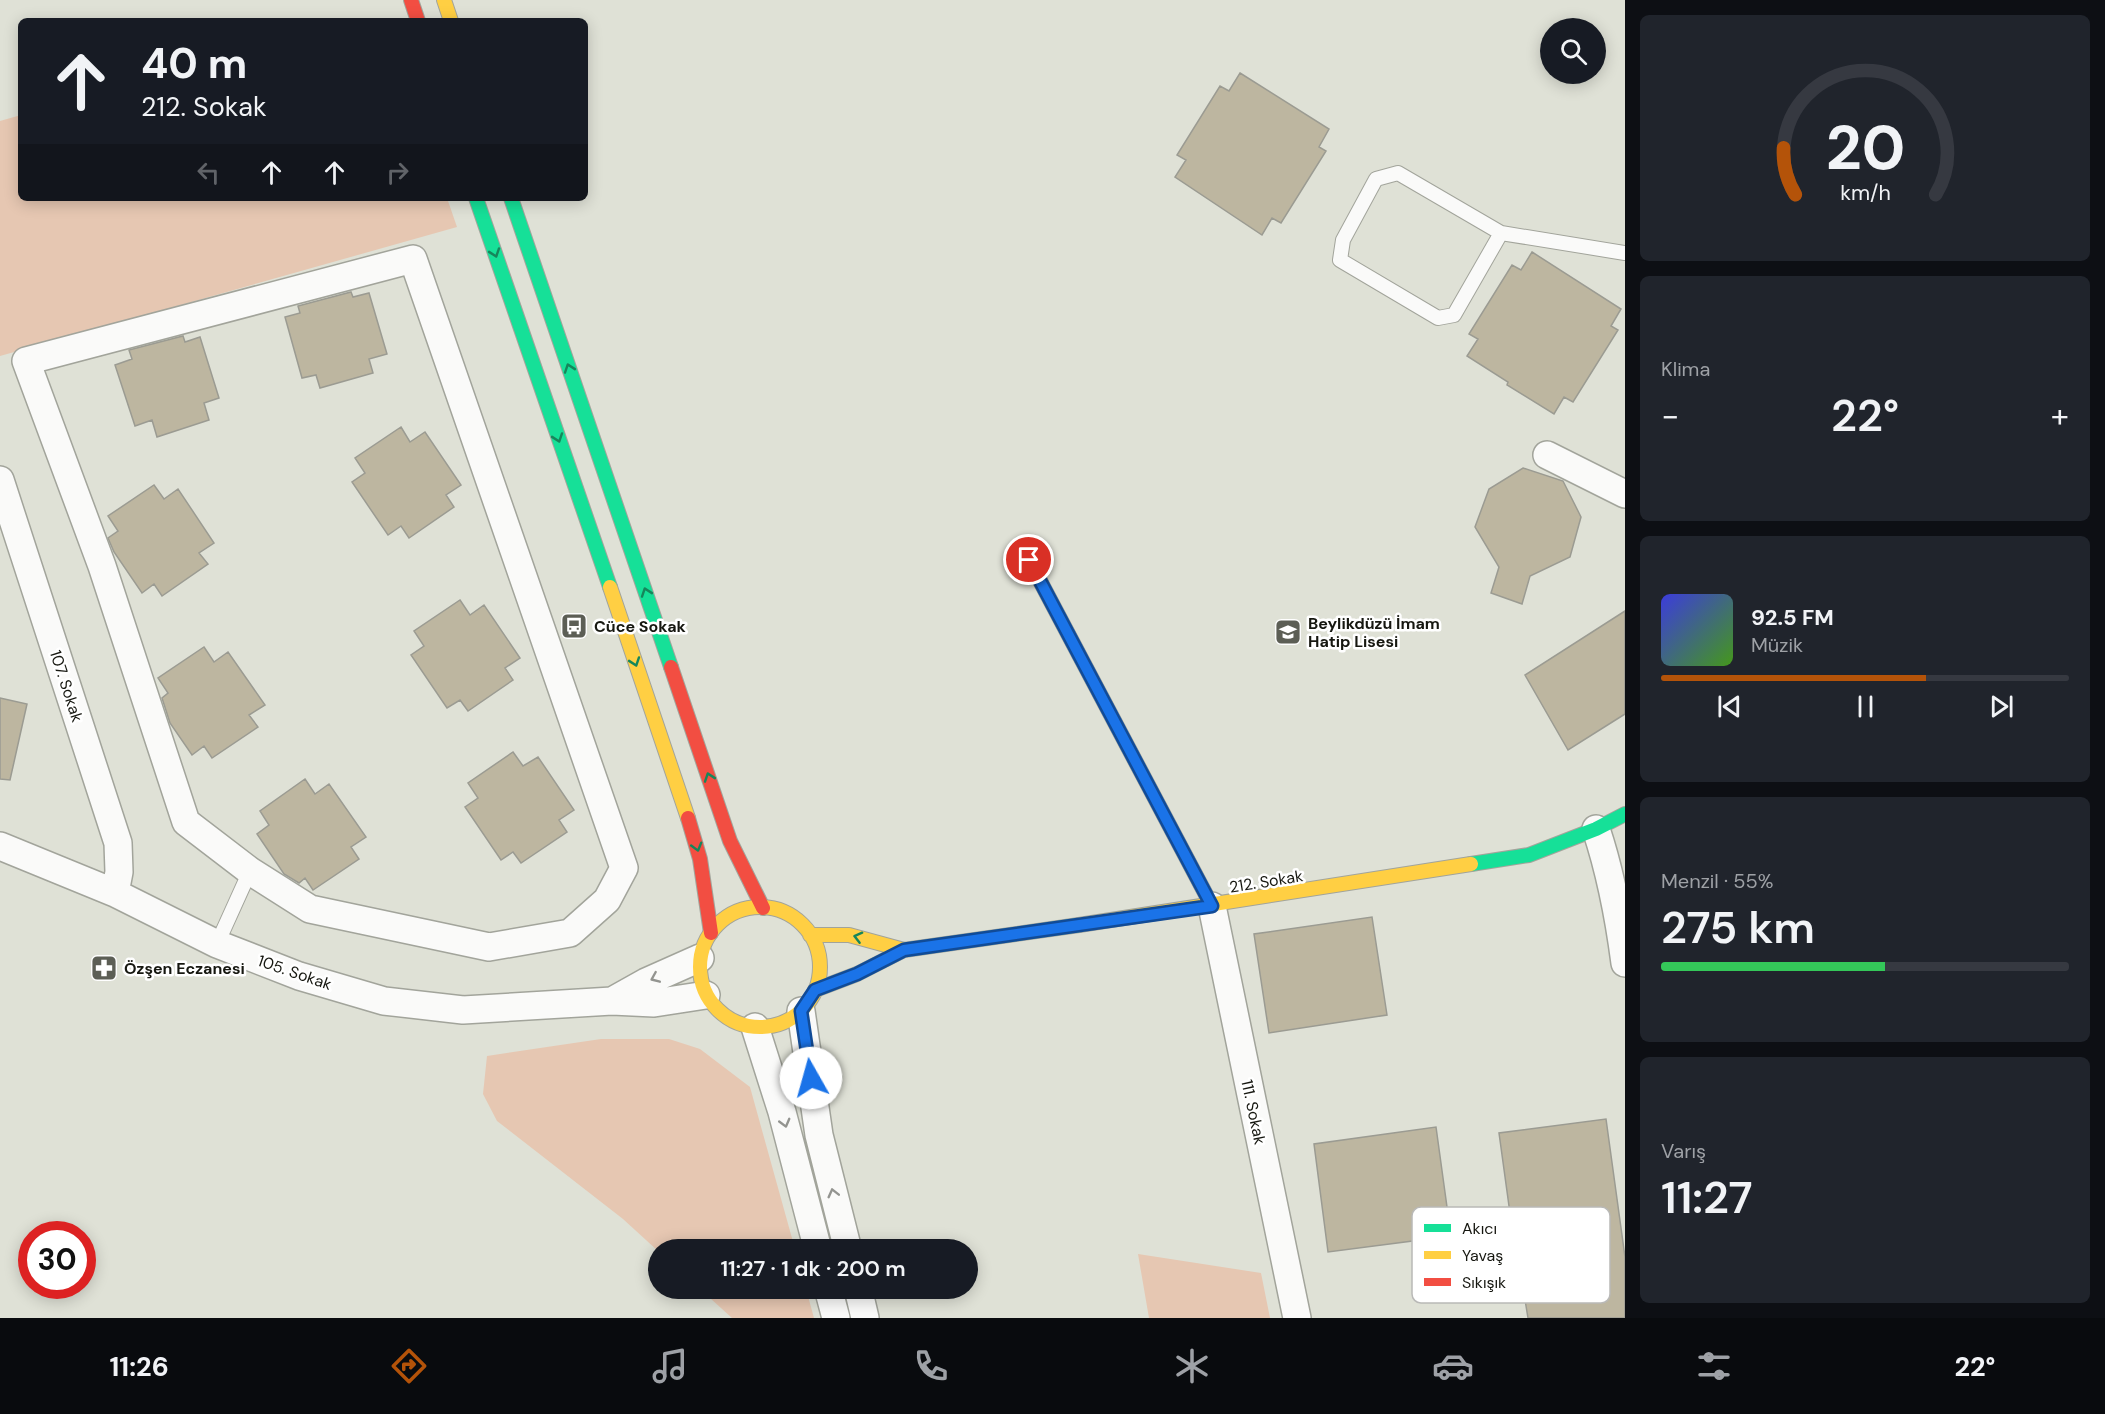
<!DOCTYPE html>
<html lang="tr">
<meta charset="utf-8">
<style>
body{margin:0;font-family:"DM Sans",sans-serif;background:#20242c;color:#f1f3f6;height:100vh;display:flex;flex-direction:column;font-size:22px;white-space:nowrap}
*{box-sizing:border-box;margin:0}
p{font-size:20px;color:#9ea1a6}
.icon{flex:none;width:33px;height:33px;fill:none;stroke:currentColor;stroke-width:2;stroke-linecap:round;stroke-linejoin:round}
.map{position:relative;flex:1;overflow:hidden}
.sheet{display:flex;flex-direction:column;gap:15px;padding:15px;background:#0d0f14;width:480px}
.sheet>*{flex:none}
.guide{position:absolute;left:18px;top:18px;width:570px;height:183px;border-radius:9px;box-shadow:0 3px 15px #0003;background:#171b24;color:#f1f3f6;overflow:hidden}
.fabs{position:absolute;left:1540px;top:18px;display:grid;gap:12px}
.fabs a{display:grid;place-items:center;width:66px;height:66px;border-radius:50%;background:#171b24;box-shadow:0 3px 15px #0003;font-size:30px}
.speed{position:absolute;left:18px;top:1221px;display:flex;gap:12px;font-size:30px;font-weight:700;text-align:center}
.speed>*{display:grid;place-content:center;width:78px;height:78px;border-radius:50%;background:#171b24;box-shadow:0 3px 15px #0003;line-height:1}
.speed .limit{border:9px solid #d22;background:#fff;color:#111}
.pin{position:absolute;display:grid;place-items:center;width:51px;height:51px;color:#fff;margin:-26px;border:3px solid #fff;border-radius:50%;box-shadow:0 2px 6px #0007}
.me{position:absolute;width:66px;margin:-33px;rotate:353deg;stroke-linejoin:round;filter:drop-shadow(0 0 4px #0008)}
.turn{display:flex;align-items:center;gap:21px;height:126px;padding:0 24px;font-size:27px}
.turn .icon{width:78px;height:78px;stroke-width:2.5}
.turn b{display:block;font-size:42px;line-height:51px}
.lanes{display:flex;align-items:center;height:57px;padding:0 24px;background:#0003;justify-content:center;gap:30px;direction:ltr}
.lanes .off{opacity:.35}
.big{font-size:45px;font-weight:600;line-height:1.1}
.sheet .card{flex:1;display:flex;flex-direction:column;justify-content:center;gap:9px;min-width:0;padding:0 21px;border-radius:9px;background:#20242c}
.sheet .dial{align-items:center;gap:0}
.dial svg{height:156px;overflow:visible;fill:none;stroke:#363941;stroke-width:7;stroke-linecap:round;text-anchor:middle}
.dial text{fill:#f1f3f6;stroke:none}
.song{display:flex;align-items:center;gap:18px}
.cover{width:72px;height:72px;border-radius:9px;background:linear-gradient(135deg,hsl(240 70% 55%),hsl(100 70% 35%))}
.played{height:6px;border-radius:3px;background:linear-gradient(90deg,#b45309 65%,#363941 65%)}
.keys{display:flex;justify-content:space-around;direction:ltr}
.heat{display:flex;justify-content:space-between;align-items:center;font-size:33px;direction:ltr}
.charge{height:9px;border-radius:4px;background:linear-gradient(90deg,#34c759 55%,#363941 0)}
.trip{position:absolute;left:648px;top:1239px;width:330px;height:60px;border-radius:30px;background:#171b24;box-shadow:0 3px 15px #0003;font-weight:600;line-height:60px;text-align:center}
.dock{display:flex;height:96px;justify-content:space-around;align-items:center;background:#090b0e;color:#9ea1a6}
.dock .icon{width:42px;height:42px}
.dock .selected{color:#b45309}
.dock b{font-size:27px;color:#f1f3f6}
main{display:flex;flex:1;min-height:0}
.map>svg:first-child{display:block}
.green{fill:#e6c7b2}
.building{fill:#bdb6a0;stroke:#9b9b92;stroke-width:1.5}
.lines{fill:none;stroke-linecap:round;stroke-linejoin:round}
.lane-casing{stroke:#a2a49b;stroke-width:16}
.street-casing{stroke:#a2a49b;stroke-width:30}
.fast-casing{stroke:#a2a49b;stroke-width:16}
.slow-casing{stroke:#a2a49b;stroke-width:16}
.jam-casing{stroke:#a2a49b;stroke-width:16}
.lane{stroke:#fafaf9;stroke-width:14}
.street{stroke:#fafaf9;stroke-width:27}
.fast{stroke:#16e098;stroke-width:14}
.slow{stroke:#ffcf43;stroke-width:14}
.jam{stroke:#f24e42;stroke-width:14}
.oneway{stroke:#16865b}
.oneway2{stroke:#939490}
.route-casing{stroke:#114b97;stroke-width:15}
.route{stroke:#1a73e8;stroke-width:10}
.labels{text-anchor:middle;stroke-width:5;stroke-linejoin:round;paint-order:stroke}
.poi-label{font-size:16px;font-weight:bold;fill:#161710;stroke:#fff;text-anchor:start}
.street-label{font-size:16px;fill:#161710;stroke:#fff}
.key{fill:#fff;stroke:#b9b9b7;stroke-width:1.5}
.key-label{font-size:16px;fill:#161710}
</style>
<main>
<div class="map">
<svg width="1625" height="1318" viewBox="0 0 1625 1318">
<rect width="100%" height="100%" fill="#dfe1d6"/>
<path class="green" d="M21,115v83h426l10,29 -457,129v-235z
M601,1039h68l31,10 50,38 45,162 -137,2 -35,-32 -126,-98 -14,-27 4,-38z
M1138,1254l123,19 9,45h-121z
M700,1289h106l8,29h-82z"/>
<path class="building" d="M1240,73l89,56 -10,18 7,4 -45,72 -9,-5 -10,17 -87,-58 11,-17 -9,-5 43,-69 9,5z
M1532,252l89,57 -10,17 7,4 -45,72 -9,-5 -10,17 -47,-29 1,-3 -41,-26 11,-17 -9,-5 43,-69 9,5z
M351,292l2,5 16,-4 18,61 -18,5 4,14 -53,15 -4,-13 -14,3 -17,-61 15,-4 -2,-7z
M183,336l2,6 15,-5 19,61 -15,5 5,17 -52,17 -5,-17 -17,6 -20,-61 17,-6 -3,-9z
M401,427l9,15 15,-10 36,53 -15,10 8,12 -45,31 -8,-12 -13,9 -36,-53 13,-9 -10,-15z
M1523,468l40,13 18,36 -11,40 -40,19 -8,28 -31,-11 8,-26 -24,-40 14,-38z
M154,485l10,14 14,-10 36,54 -15,10 9,11 -46,32 -8,-12 -12,9 -28,-41 -6,-14 10,-7 -10,-15z
M460,600l10,15 14,-10 36,53 -15,10 8,12 -45,31 -8,-11 -13,8 -36,-53 13,-9 -10,-15z
M1625,611v103l-57,36 -43,-75z
M204,647l10,15 14,-10 37,53 -16,10 9,12 -46,31 -8,-12 -12,9 -22,-32 -8,-25 6,-5 -10,-15z
M0,698l27,6 -17,76 -10,-1z
M513,752l10,14 15,-9 36,53 -15,10 8,12 -46,31 -8,-11 -12,8 -36,-53 13,-9 -10,-15z
M305,779l10,15 14,-10 37,53 -15,10 8,12 -46,31 -8,-12 -6,5 -15,-9 -27,-40 12,-9 -9,-14z
M1372,917l15,98 -118,18 -15,-99z
M1606,1119l19,138v61h-97l-10,-61h-2l-17,-124z
M1436,1127l15,109 -123,16 -14,-108z"/>
<g class="lines">
<defs>
<path id="lane" d="M1501,233l-47,82 -16,3 -98,-58 3,-20 33,-61 22,-6 103,60 124,20
M1029,560l183,346
M217,944l33,-73"/>
<path id="street" d="M413,259l211,609 -17,32 -37,33 -81,14 -179,-38 -60,-38 -64,-49 -84,-256 -76,-205z
M1547,455l78,39
M0,480l118,363 1,29 -4,21
M1596,829c15,45 23,88 29,134
M0,846l115,47 102,51 82,32 85,25 79,9 149,-9 42,2 52,-8
M1212,906l85,412
M612,1001l34,-19 54,-24
M801,1011l18,124 29,115
M755,1027l27,85 36,138
M828,1288l8,30
M858,1288l7,30"/>
<path id="fast" d="M476,198l134,389
M511,198l160,469
M1471,864l58,-9 67,-26 29,-15
M815,990l42,-16 47,-24 175,-25"/>
<path id="slow" d="M444,0l7,21
M610,587l78,231
M700 967a60 60 0 1 1 120 0a60 60 0 1 1-120 0Z
M1079,925l392,-61
M810,935h39l55,15"/>
<path id="jam" d="M411,0l7,21
M671,667l59,174 33,67
M688,818l12,41 11,74"/>
</defs>
<use href="#lane" class="lane-casing"/>
<use href="#street" class="street-casing"/>
<use href="#fast" class="fast-casing"/>
<use href="#slow" class="slow-casing"/>
<use href="#jam" class="jam-casing"/>
<use href="#lane" class="lane"/>
<use href="#street" class="street"/>
<use href="#fast" class="fast"/>
<use href="#slow" class="slow"/>
<use href="#jam" class="jam"/>
</g>
<defs><path id="oneway-chevron" d="M-2-3.5L2.5 0L-2 3.5" fill="none" stroke-width="1.6" stroke-linecap="round" stroke-linejoin="round" transform="scale(1.5)"/></defs>
<g class="oneway">
<use href="#oneway-chevron" transform="translate(495 253) rotate(71)"/>
<use href="#oneway-chevron" transform="translate(569 368) rotate(-109)"/>
<use href="#oneway-chevron" transform="translate(558 438) rotate(71)"/>
<use href="#oneway-chevron" transform="translate(646 592) rotate(-109)"/>
<use href="#oneway-chevron" transform="translate(635 662) rotate(71)"/>
<use href="#oneway-chevron" transform="translate(709 777) rotate(-109)"/>
<use href="#oneway-chevron" transform="translate(697 847) rotate(74)"/>
<use href="#oneway-chevron" transform="translate(858 937) rotate(-166)"/>
</g>
<g class="oneway2">
<use href="#oneway-chevron" transform="translate(655 978) rotate(157)"/>
<use href="#oneway-chevron" transform="translate(785 1123) rotate(75)"/>
<use href="#oneway-chevron" transform="translate(833 1193) rotate(-104)"/>
</g>
<g class="lines">
<defs>
<path id="route" d="M811,1078l-10,-67 14,-21 42,-16 47,-24 308,-44 -183,-346"/>
</defs>
<use href="#route" class="route-casing"/>
<use href="#route" class="route"/>
</g>
<defs>
<symbol id="bus-square" viewBox="-11 -11 22 22"><rect x="-9" y="-9" width="18" height="18" rx="4" fill="#5c5e55" stroke="#fff"/><path d="M-5-6H5V4H4V6H2V4H-2V6H-4V4H-5ZM-3.5-4V0h7V-4ZM-3.5 1.2v1.5H-2V1.2ZM2 1.2v1.5H3.5V1.2Z" fill="#fff"/></symbol>
<symbol id="school-square" viewBox="-11 -11 22 22"><rect x="-9" y="-9" width="18" height="18" rx="4" fill="#5c5e55" stroke="#fff"/><path d="M0-5L7-2L0 1L-7-2ZM-4 1L0 2.5L4 1V4Q0 6-4 4Z" fill="#fff"/></symbol>
<symbol id="pharmacy-square" viewBox="-11 -11 22 22"><rect x="-9" y="-9" width="18" height="18" rx="4" fill="#5c5e55" stroke="#fff"/><path d="M-2-6h4v4h4v4h-4v4h-4v-4h-4v-4h4Z" fill="#fff"/></symbol>
</defs>
<g fill-rule="evenodd">
<use href="#bus-square" x="559" y="611" width="30" height="30"/>
<use href="#school-square" x="1273" y="617" width="30" height="30"/>
<use href="#pharmacy-square" x="89" y="953" width="30" height="30"/>
</g>
<g class="labels">
<g class="poi-label">
<text x="1308" y="629">Beylikdüzü İmam<tspan x="1308" dy="18">Hatip Lisesi</tspan></text>
<text x="594" y="632">Cüce Sokak</text>
<text x="124" y="974">Özşen Eczanesi</text>
</g>
<g class="street-label">
<text transform="translate(67 686) rotate(72)" y="6">107. Sokak</text>
<text transform="translate(1266 881) rotate(-9)" y="6">212. Sokak</text>
<text transform="translate(295 972) rotate(19)" y="6">105. Sokak</text>
<text transform="translate(1254 1112) rotate(78)" y="6">111. Sokak</text>
</g>
</g>
<rect x="1412" y="1207" width="198" height="96" rx="9" class="key"/>
<rect x="1424" y="1224" width="27" height="8" fill="#16e098"/>
<rect x="1424" y="1251" width="27" height="8" fill="#ffcf43"/>
<rect x="1424" y="1278" width="27" height="8" fill="#f24e42"/>
<g class="key-label">
<text x="1462" y="1234">Akıcı</text>
<text x="1462" y="1261">Yavaş</text>
<text x="1462" y="1288">Sıkışık</text>
</g>
</svg>
<div class="fabs">
<a><svg class="icon" aria-label="search" viewBox="0 0 24 24"><circle cx="10" cy="10" r="6"/><path d="M15 15l6 6"/></svg></a>
</div>
<div class="speed"><div class="limit">30</div></div>
<div class="pin" style="left:1029px;top:560px;background:#d93025"><svg class="icon" aria-label="arrive" viewBox="0 0 24 24"><path d="M6 21V4h12l-3 4 3 4H6"/></svg></div>
<svg class="me" style="left:811px;top:1078px" viewBox="-20 -20 40 40"><circle r="19" fill="#fff"/><path d="M0-13L10 11 0 6-10 11z" fill="#1a73e8"/></svg>
<div class="trip">11:27 · 1 dk · 200 m</div>
<div class="guide">
<div class="turn"><svg class="icon" aria-label="ahead" viewBox="0 0 24 24"><path d="M12 20V5M6 11l6-6 6 6"/></svg><div><b>40 m</b>212. Sokak</div></div>
<div class="lanes"><svg class="icon off" aria-label="left" viewBox="0 0 24 24"><path d="M17 20v-9H6M10 6l-5 5 5 5"/></svg><svg class="icon" aria-label="ahead" viewBox="0 0 24 24"><path d="M12 20V5M6 11l6-6 6 6"/></svg><svg class="icon" aria-label="ahead" viewBox="0 0 24 24"><path d="M12 20V5M6 11l6-6 6 6"/></svg><svg class="icon off" aria-label="right" viewBox="0 0 24 24"><path d="M7 20v-9h11M14 6l5 5-5 5"/></svg></div>
</div>
</div>
<section class="sheet">
<div class="card dial"><svg viewBox="0 0 100 80">
<path d="M14 69A42 42 0 1 1 86 69"/>
<path d="M14 69A42 42 0 0 1 8 45" stroke="#b45309"/>
<text x="50" y="56" font-size="32" font-weight="700">20</text>
<text x="50" y="72" font-size="11">km/h</text>
</svg></div>
<div class="card"><p>Klima</p>
<div class="heat"><a>−</a><b class="big">22°</b><a>+</a></div>
</div>
<div class="card">
<div class="song"><i class="cover"></i><div><b>92.5 FM</b><p>Müzik</p></div></div>
<div class="played"></div>
<div class="keys"><svg class="icon" aria-label="previous" viewBox="0 0 24 24"><path d="M18 5L8 12l10 7zM5 5v14"/></svg><svg class="icon" aria-label="pause" viewBox="0 0 24 24"><path d="M8 5v14M16 5v14"/></svg><svg class="icon" aria-label="next" viewBox="0 0 24 24"><path d="M6 5l10 7-10 7zM19 5v14"/></svg></div>
</div>
<div class="card"><p>Menzil · 55%</p><b class="big">275 km</b><div class="charge"></div></div>
<div class="card"><p>Varış</p><b class="big">11:27</b></div>
</section>
</main>
<nav class="dock">
<b>11:26</b>
<svg class="icon selected" aria-label="directions" viewBox="0 0 24 24"><path d="M12 3l9 9-9 9-9-9zM9 14v-3h6M13 9l2 2-2 2"/></svg>
<svg class="icon" aria-label="music" viewBox="0 0 24 24"><path d="M9 18V5l10-2v13"/><circle cx="6" cy="18" r="3"/><circle cx="16" cy="16" r="3"/></svg>
<svg class="icon" aria-label="phone" viewBox="0 0 24 24"><path d="M5 4h4l2 5-3 2q2 4 5 5l2-3 5 2v4C11 20 4 13 5 4z"/></svg>
<svg class="icon" aria-label="climate" viewBox="0 0 24 24"><path d="M12 3v18M4 7l16 10M4 17L20 7"/></svg>
<svg class="icon" aria-label="car" viewBox="0 0 24 24"><path d="M5 17H2v-5l4-1 3-4h7l3 4 3 1v5h-3M9 17h6M6 11h13"/><circle cx="7" cy="17" r="2"/><circle cx="17" cy="17" r="2"/></svg>
<svg class="icon" aria-label="filters" viewBox="0 0 24 24"><path d="M4 7h16M4 17h16"/><circle cx="9" cy="7" r="2"/><circle cx="15" cy="17" r="2"/></svg>
<b>22°</b>
</nav>
